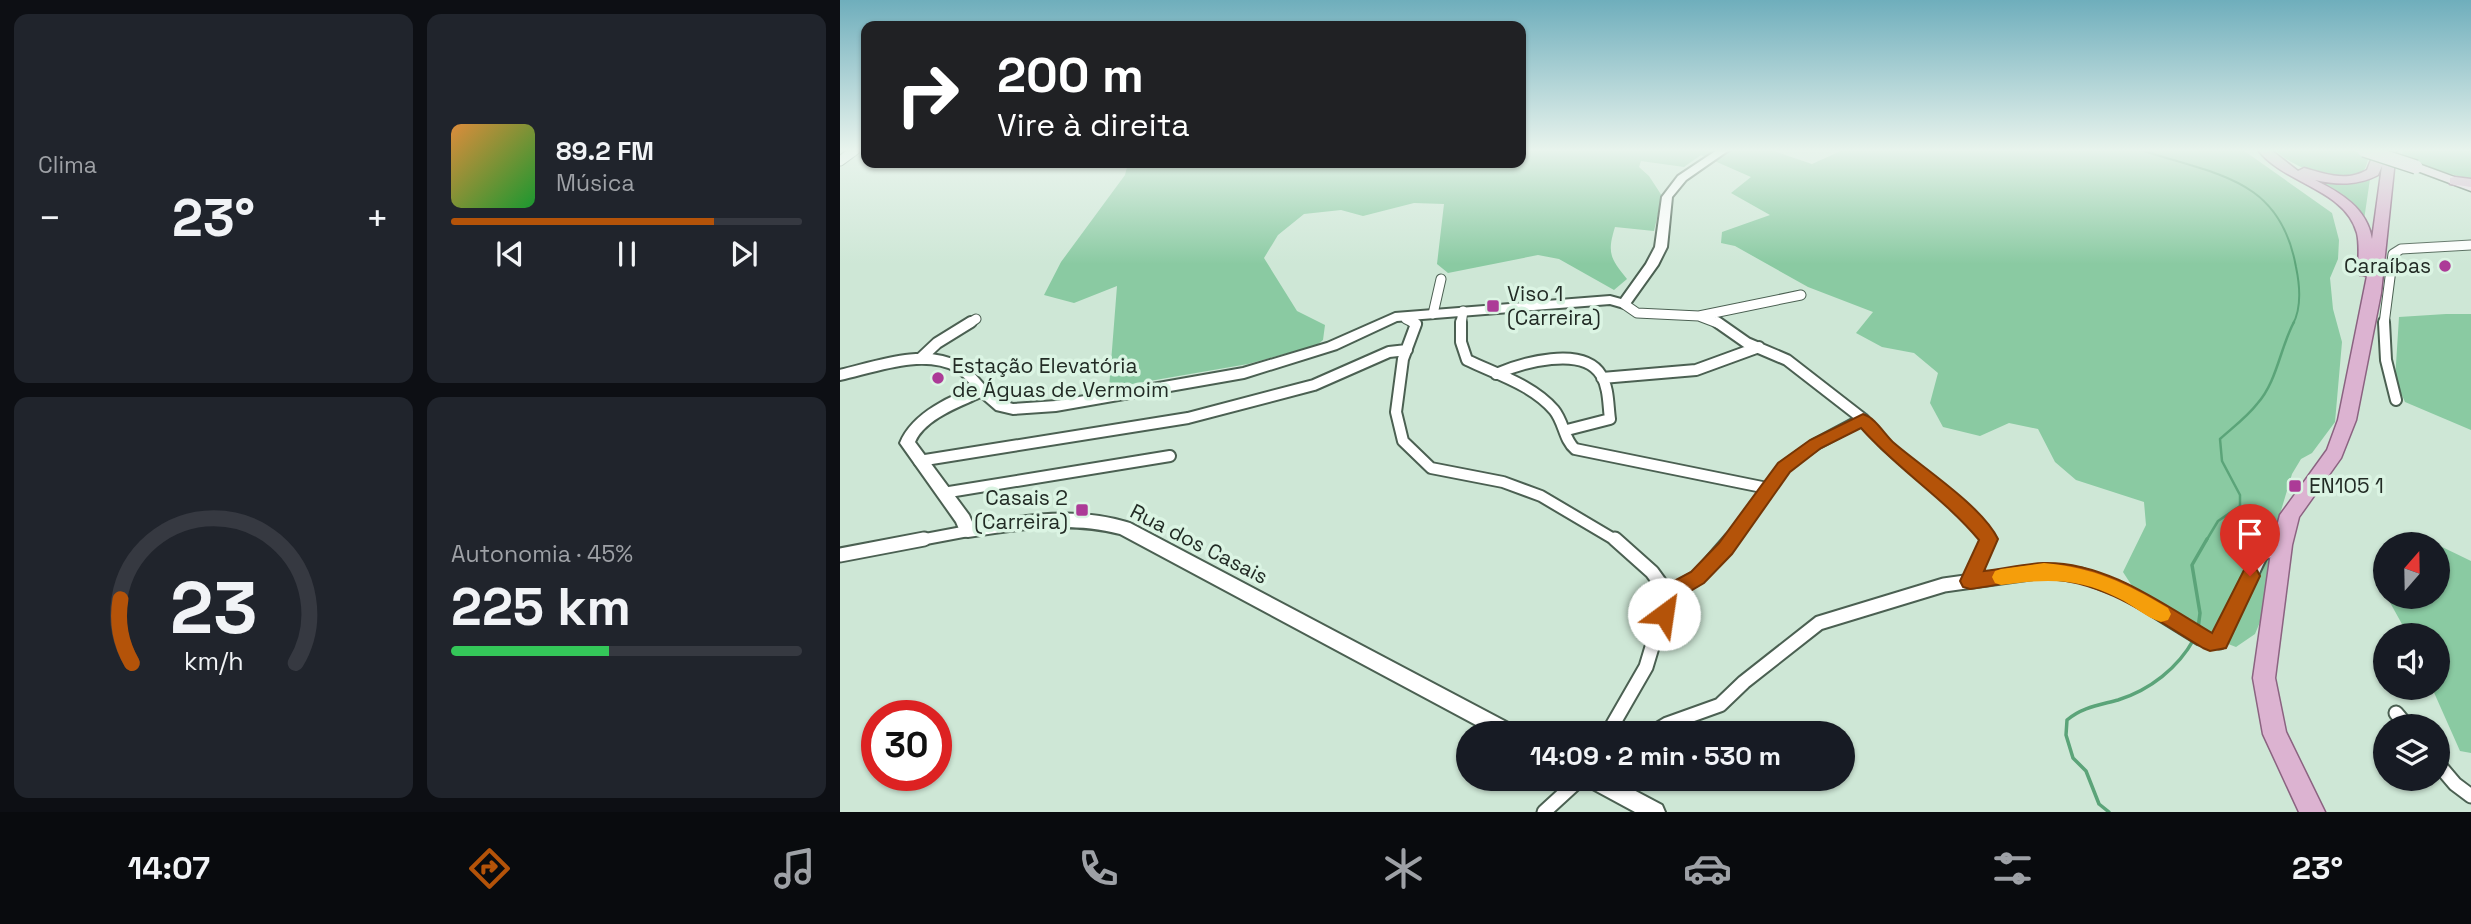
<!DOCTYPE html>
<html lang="pt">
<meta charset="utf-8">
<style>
body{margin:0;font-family:"Space Grotesk",sans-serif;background:#20242c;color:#f1f3f6;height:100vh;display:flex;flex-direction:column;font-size:26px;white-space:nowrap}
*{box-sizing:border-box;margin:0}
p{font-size:23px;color:#9ea1a6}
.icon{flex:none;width:38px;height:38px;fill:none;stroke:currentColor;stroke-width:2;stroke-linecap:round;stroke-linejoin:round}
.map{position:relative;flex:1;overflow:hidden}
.drawer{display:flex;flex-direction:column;gap:14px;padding:14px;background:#0d0f14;width:840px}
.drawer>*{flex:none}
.guide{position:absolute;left:21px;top:21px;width:665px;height:147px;border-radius:14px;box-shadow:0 2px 5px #0004;background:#202124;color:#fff;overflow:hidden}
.needle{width:46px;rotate:20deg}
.fabs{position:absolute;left:1533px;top:532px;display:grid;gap:14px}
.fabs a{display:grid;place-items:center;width:77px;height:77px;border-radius:50%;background:#171b24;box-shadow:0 2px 5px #0004;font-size:35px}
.speed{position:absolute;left:21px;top:700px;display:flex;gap:14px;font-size:35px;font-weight:700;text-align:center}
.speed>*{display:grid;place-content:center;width:91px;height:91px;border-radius:50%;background:#171b24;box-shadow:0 2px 5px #0004;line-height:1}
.speed .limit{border:10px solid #d22;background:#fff;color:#111}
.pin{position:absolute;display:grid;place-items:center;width:60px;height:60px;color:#fff;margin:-72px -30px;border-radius:50% 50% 50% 0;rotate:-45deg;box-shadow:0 0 7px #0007}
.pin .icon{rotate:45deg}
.me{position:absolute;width:77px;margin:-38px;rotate:31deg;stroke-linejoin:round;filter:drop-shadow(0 0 5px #0008)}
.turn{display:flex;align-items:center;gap:24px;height:147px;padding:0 21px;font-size:32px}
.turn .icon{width:91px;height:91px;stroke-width:2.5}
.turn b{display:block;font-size:49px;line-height:60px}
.big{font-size:52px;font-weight:600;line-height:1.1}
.drawer .tile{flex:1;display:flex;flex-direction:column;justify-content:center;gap:10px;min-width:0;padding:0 24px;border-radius:14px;background:#20242c}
.drawer .dial{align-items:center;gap:0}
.dial svg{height:182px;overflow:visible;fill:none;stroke:#363941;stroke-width:7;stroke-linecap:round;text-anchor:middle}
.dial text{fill:#f1f3f6;stroke:none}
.song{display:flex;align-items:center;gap:21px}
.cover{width:84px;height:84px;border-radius:10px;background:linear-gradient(135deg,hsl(30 70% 55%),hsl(130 70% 35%))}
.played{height:7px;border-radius:4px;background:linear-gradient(90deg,#b45309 75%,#363941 75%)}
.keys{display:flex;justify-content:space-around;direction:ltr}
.heat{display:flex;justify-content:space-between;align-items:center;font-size:38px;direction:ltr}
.charge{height:10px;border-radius:5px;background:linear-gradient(90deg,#34c759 45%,#363941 0)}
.drawer .tiles{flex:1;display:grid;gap:14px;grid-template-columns:repeat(2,1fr)}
.trip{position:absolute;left:616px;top:721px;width:399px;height:70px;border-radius:35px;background:#171b24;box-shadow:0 2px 5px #0004;font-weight:600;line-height:70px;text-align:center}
.tabs{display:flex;height:112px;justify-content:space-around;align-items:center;background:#090b0e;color:#9ea1a6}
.tabs .icon{width:49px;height:49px}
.tabs .selected{color:#b45309}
.tabs b{font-size:32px;color:#f1f3f6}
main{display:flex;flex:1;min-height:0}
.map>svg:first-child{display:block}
.green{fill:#8acaa2}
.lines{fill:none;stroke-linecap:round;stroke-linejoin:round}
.stream-far2{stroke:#5ba479;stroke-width:2}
.stream-far1{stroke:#5ba479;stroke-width:2.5}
.stream{stroke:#5ba479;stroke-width:3.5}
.minor-far2-casing{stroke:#4b6052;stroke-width:11}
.minor-far1-casing{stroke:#4b6052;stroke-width:14}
.minor-casing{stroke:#4b6052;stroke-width:17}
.tertiary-casing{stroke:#4b6052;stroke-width:4}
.secondary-casing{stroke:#4b6052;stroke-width:3}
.primary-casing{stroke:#8b6381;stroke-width:3}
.minor-far2{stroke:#fff;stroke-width:9}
.minor-far1{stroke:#fff;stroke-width:10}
.minor{stroke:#fff;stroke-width:13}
.tertiary{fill:#fff;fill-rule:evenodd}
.secondary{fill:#edd9e8;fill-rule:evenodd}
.primary{fill:#dcb3d1;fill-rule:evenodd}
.secondary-bridge-casing{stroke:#4b6052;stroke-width:16;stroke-linecap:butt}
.secondary-bridge{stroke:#edd9e8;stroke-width:13}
.route{fill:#b45309;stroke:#753606;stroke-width:2}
.slow{fill:#f59e0b}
.poi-dot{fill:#ac3b97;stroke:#dbf4e3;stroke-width:2.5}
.labels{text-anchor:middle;stroke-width:7;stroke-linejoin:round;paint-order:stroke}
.poi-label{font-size:21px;fill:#222b25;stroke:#dbf4e3;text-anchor:start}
.street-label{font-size:21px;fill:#222b25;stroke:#dbf4e3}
</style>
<main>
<section class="drawer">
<div class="tiles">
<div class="tile"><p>Clima</p>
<div class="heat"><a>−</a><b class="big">23°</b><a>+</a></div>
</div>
<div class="tile">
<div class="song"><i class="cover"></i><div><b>89.2 FM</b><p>Música</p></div></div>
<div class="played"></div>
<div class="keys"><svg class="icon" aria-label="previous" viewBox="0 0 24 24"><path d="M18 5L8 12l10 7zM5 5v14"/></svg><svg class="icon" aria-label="pause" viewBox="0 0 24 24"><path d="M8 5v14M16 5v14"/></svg><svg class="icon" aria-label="next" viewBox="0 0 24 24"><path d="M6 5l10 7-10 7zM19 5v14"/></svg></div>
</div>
<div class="tile dial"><svg viewBox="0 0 100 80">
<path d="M14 69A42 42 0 1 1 86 69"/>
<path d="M14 69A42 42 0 0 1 9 41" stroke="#b45309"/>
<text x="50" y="56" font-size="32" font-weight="700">23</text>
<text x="50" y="72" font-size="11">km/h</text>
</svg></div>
<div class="tile"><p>Autonomia · 45%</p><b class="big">225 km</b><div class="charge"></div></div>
</div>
</section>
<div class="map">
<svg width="1631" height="812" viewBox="0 0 1631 812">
<rect width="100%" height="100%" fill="#cee7d6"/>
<path class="green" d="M681,150h250l41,14 31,-14h400l89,63 7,27 -1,19 -8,19 3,31 9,33 -7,80 -23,31 -11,6 -9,15 -15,50 -12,86 -10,24 -19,13 -26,-10 -76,-48 -11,-17 23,-47 -2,-23 -68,-22 -21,-18 -17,-33 -29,-6 -29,13 -37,-9 -13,-24 8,-30 -24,-20 -32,-6 -26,-14 17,-21 -65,-25 -73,-41 -14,-3 1,-11 48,-17 -39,-22 20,-16 -50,-22 -17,12 -43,-6 -2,6 10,9 13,20 -8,35 -39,-4c-8,26 -5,31 12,52l-13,11 -55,-31 -21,-4 -90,18 -11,-9 7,-60 -30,-1 -51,13 -22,-6 -37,4 -26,21 -14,23 33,53 28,14 -2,15 -6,5 -69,19 -139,24 8,-102 -43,17 -30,-8 17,-33 64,-87 3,-12h393z
M1436,150h76l17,6c-2,5 -2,11 -6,15 -18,17 -74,-4 -87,-21z
M1563,150h68v30l-70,-21z
M1456,173l60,9 14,-3 -6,41z
M1606,314h25v116l-66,-28 -10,-22 4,-63z
M1598,545l33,16v192l-11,-2 -28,-63h6v-53h-30l-21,-38h51z"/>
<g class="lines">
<path class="stream-far2" d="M1301,150c74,25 139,27 155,117 4,19 6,40 -3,57"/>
<path class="stream-far1" d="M1366,541l12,-20 22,-15v-11l-18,-34 -2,-22c12,-11 27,-22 37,-35 20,-22 23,-56 37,-82"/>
<path class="stream" d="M1358,629l2,-16 -8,-48 15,-26
M1269,812l-10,-8 -13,-33 -13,-13 -7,-23 1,-15c15,-13 33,-15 51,-20 32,-10 60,-32 76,-61"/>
<defs>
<path id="minor-far2" d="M0,161l15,-11
M784,304l13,9 62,3 21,8
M593,314l8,-35
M859,316l102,-21
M566,319l10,5
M128,324l8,-5
M621,324l2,-13
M1544,324l9,-70 8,-5 70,-4"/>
<path id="minor-far1" d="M573,322l3,2 -13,35 -7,53 7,29 28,27 72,14 38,14 76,45
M621,322v20l6,18c29,14 66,25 87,50 10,12 10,30 21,39l192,39
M877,322l30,21 40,17 76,59 23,26 86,74 16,22
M1544,322l2,38 10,40
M80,359l17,-16 34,-21
M656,374c25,-11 87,-29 105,1 8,13 7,30 9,44l-43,11
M0,375c35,-8 83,-27 118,-8 10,5 17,15 24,23
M762,378l94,-8 63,-23
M79,461l269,-43 126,-33 75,-33 18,-2
M103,493l227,-37
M75,541l53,-10
M890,541l54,-74 32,-23 47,-25"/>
<path id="minor" d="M0,555l84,-16
M1130,581l19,-42
M828,594l30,-17 33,-38
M1556,713l11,13
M768,733l38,-66 22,-73 -16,-22 -37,-33
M812,733l15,-9 53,-19 24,-23 75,-59 125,-38 100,-14 37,4 43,16 76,47 19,4 42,-88 21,-9
M1598,764l17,20 16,12
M704,812l36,-33"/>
<path id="tertiary" d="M877,150h12l-43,30 -14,17 -5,50 -9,18 -30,42 -4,1 -14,-4 -213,17 -60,28 -93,29 -188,33 -43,3 -17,-4 -15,-13c-22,10 -56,22 -66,45l54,73 4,9c52,-9 105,-18 157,-1l386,204 2,6h-27l-371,-199c-51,-13 -100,-5 -152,3l-6,-1 -6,-14 -56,-79c12,-30 52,-49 82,-58l24,17 7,2 43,-3 187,-33 84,-25 68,-30 215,-17 11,3 25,-35 9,-17 7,-50 16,-21z
M744,779h29l49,26 3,7h-30l-48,-26z"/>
<path id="secondary" d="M1576,163l55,20v8l-59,-22 -2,-2z"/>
<path id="primary" d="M1418,150h13l27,21 6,-3c22,6 42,14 63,2l8,-20h21l-15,143 -25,127 -15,38 -42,59 -7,28 -17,133 11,54 39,80h-26l-36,-78 -10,-56 19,-133 8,-30 47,-65 11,-30 29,-144 -7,-1 -2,-3c0,-12 2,-26 -1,-39 -12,-44 -73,-49 -99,-83zM1542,166l-10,73c-5,-31 -31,-46 -57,-59 22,5 42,6 63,-5z
M1615,177l16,2v8l-21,-3v-6z"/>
</defs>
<use href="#minor-far2" class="minor-far2-casing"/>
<use href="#minor-far1" class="minor-far1-casing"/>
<use href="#minor" class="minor-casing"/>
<use href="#tertiary" class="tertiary-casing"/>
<use href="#secondary" class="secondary-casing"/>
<use href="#primary" class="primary-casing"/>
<use href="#minor-far2" class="minor-far2"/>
<use href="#minor-far1" class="minor-far1"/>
<use href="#minor" class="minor"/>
<use href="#tertiary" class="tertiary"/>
<use href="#secondary" class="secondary"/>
<use href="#primary" class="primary"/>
<defs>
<path id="secondary-bridge" d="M1524,150l52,17"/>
</defs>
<use href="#secondary-bridge" class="secondary-bridge-casing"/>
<use href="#secondary-bridge" class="secondary-bridge"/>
</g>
<linearGradient id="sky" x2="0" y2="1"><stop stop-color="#6faebc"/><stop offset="0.57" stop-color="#e9f4ed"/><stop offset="1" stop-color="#e9f4ed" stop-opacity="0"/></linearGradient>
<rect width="1631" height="264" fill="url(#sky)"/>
<path class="route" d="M1023,414c13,4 21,20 31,29 29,25 88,63 104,96l-14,32c19,-2 39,-7 59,-8 62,-2 118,40 169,70l32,-63 6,-2 7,2 3,6 -34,72 -16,3 -7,-3c-49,-29 -99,-68 -158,-69 -24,0 -51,7 -75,10l-7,-2 -3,-6 19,-41c-35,-42 -82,-71 -118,-112l-40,20 -31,24 -58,82 -28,29 -27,16 -6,21 -7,3 -7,-3 -3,-6 7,-26 30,-16 28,-29 59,-80 32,-23z"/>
<path class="slow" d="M1204,563c51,5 80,19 124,45l3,6 -3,6 -7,2c-16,-5 -28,-17 -43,-24 -40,-21 -74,-19 -117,-13l-6,-2 -3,-6 3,-6 6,-2z"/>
<g class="poi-dot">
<circle cx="1605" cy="266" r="7"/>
<rect x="646" y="299" width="14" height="14" rx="3.5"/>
<circle cx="98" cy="378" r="7"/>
<rect x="1448" y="479" width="14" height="14" rx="3.5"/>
<rect x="235" y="503" width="14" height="14" rx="3.5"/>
</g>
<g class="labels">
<g class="poi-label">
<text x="1591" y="273" text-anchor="end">Caraíbas</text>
<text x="667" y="301">Viso 1<tspan x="667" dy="24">(Carreira)</tspan></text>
<text x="112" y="373">Estação Elevatória<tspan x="112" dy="24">de Águas de Vermoim</tspan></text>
<text x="1469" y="493">EN105 1</text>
<text x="228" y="505" text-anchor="end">Casais 2<tspan x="228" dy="24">(Carreira)</tspan></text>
</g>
<g class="street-label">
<text transform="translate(359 544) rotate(27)" y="7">Rua dos Casais</text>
</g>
</g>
</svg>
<div class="fabs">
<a><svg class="needle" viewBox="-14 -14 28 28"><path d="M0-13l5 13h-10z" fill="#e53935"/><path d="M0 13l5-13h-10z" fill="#9ea1a6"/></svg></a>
<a><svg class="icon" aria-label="sound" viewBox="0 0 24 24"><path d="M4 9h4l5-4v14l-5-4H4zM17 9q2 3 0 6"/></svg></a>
<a><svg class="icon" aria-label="layers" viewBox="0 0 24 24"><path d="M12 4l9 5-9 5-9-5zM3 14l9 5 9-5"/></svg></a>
</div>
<div class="speed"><div class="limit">30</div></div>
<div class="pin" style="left:1410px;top:576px;background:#d93025"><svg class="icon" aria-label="arrive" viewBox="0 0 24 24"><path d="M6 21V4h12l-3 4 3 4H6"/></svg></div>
<svg class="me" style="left:824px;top:614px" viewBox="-20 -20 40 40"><circle r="19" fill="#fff"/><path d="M0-13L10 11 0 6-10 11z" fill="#b45309"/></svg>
<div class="trip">14:09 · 2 min · 530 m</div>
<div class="guide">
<div class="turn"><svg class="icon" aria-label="right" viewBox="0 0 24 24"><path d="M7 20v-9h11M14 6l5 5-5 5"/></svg><div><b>200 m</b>Vire à direita</div></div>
</div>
</div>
</main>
<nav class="tabs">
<b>14:07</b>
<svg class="icon selected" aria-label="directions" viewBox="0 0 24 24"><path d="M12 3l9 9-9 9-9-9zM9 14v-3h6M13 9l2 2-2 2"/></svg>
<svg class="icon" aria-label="music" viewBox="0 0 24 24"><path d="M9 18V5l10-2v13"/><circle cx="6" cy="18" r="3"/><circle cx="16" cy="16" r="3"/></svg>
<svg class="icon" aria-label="phone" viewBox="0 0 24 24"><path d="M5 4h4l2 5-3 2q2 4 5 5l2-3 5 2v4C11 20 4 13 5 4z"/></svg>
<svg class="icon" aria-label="climate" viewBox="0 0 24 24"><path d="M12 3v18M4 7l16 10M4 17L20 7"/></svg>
<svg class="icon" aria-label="car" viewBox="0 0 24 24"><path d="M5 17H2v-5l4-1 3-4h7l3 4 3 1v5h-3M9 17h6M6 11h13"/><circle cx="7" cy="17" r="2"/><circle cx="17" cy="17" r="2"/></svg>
<svg class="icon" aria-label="filters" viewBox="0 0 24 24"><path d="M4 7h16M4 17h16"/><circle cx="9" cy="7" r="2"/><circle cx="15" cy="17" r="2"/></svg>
<b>23°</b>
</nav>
